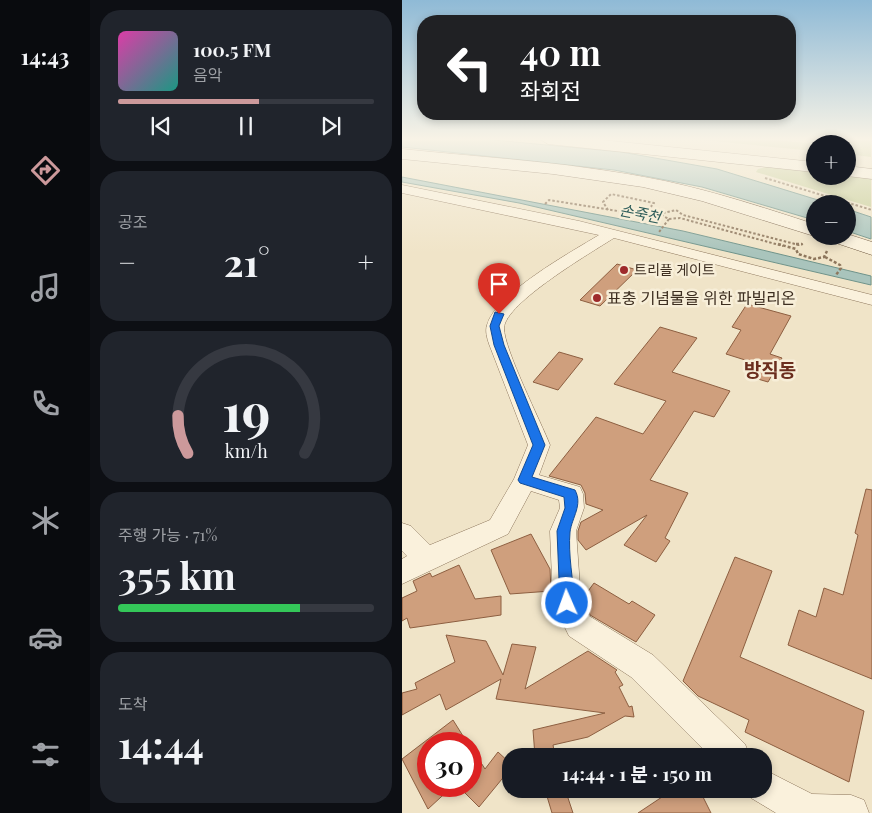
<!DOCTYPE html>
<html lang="ko">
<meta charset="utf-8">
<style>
body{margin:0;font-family:"Playfair Display","Noto Sans KR",serif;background:#20242c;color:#f1f3f6;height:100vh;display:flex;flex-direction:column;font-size:19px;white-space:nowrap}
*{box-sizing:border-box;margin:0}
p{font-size:16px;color:#9ea1a6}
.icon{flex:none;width:28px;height:28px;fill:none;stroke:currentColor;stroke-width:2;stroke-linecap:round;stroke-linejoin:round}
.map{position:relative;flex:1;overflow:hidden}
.details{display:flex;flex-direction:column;gap:10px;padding:10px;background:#0d0f14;width:312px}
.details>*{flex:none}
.top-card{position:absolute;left:15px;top:15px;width:379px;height:105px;border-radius:20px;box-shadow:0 2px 8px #0003;background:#202124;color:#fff;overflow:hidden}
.fabs{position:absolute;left:404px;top:135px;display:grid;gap:10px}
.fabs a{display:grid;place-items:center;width:50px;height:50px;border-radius:50%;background:#171b24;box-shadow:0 2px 8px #0003;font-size:25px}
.speed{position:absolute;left:15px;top:732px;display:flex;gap:10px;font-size:25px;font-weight:700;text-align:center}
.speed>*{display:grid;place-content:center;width:65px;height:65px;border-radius:50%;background:#171b24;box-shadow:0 2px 8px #0003;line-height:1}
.speed .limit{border:8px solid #d22;background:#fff;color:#111}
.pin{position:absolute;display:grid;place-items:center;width:42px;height:42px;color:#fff;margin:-51px -21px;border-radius:50% 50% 50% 0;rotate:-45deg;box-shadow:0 0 5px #0007}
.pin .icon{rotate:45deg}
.me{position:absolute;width:55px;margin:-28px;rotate:358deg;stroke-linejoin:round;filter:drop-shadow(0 0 4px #0008)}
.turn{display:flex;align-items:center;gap:18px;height:105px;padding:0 20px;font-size:22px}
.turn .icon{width:65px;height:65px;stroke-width:2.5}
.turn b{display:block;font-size:35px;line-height:42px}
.big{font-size:38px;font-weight:700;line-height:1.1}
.details .widget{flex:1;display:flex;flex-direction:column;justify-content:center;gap:8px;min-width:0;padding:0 18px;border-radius:20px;background:#20242c}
.details .dial{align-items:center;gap:0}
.dial svg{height:130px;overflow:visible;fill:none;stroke:#363941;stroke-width:7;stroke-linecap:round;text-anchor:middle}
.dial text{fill:#f1f3f6;stroke:none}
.song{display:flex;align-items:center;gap:15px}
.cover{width:60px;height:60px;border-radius:8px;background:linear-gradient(135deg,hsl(320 70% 55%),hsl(170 70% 35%))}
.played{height:5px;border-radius:2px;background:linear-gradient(90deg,#cc999b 55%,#363941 55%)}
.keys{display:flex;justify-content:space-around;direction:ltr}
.heat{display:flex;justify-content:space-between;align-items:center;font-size:28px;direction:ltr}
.charge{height:8px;border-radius:4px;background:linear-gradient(90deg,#34c759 71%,#363941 0)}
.trip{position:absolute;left:100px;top:748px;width:270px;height:50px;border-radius:20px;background:#171b24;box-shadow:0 2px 8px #0003;font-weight:700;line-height:50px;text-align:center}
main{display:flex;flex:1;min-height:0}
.tab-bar{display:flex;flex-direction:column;width:90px;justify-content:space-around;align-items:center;background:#090b0e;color:#9ea1a6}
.tab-bar .icon{width:35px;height:35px}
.tab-bar .current{color:#cc999b}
.tab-bar b{font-size:22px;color:#f1f3f6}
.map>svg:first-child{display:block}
.farmland{fill:#e6deb5}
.green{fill:#c9cf9b}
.water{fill:#a9c4bc;stroke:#6f938a}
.building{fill:#cf9f7d;stroke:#8d5f41}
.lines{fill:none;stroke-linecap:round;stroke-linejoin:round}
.street-casing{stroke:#8d765c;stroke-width:1}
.secondary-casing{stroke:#6f573f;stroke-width:1}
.path-far1{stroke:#8d765c;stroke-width:2;stroke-dasharray:2.5 2;stroke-linecap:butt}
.path{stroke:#8d765c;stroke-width:2.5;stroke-dasharray:3 2;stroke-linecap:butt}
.street{fill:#faf1dc;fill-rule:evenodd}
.secondary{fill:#faf1dc;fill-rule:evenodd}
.route{fill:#1a73e8;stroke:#114b97}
.poi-dot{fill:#9e2a2b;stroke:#f7eed8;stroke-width:2}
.labels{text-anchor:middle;stroke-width:5;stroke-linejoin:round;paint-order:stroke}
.far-poi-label{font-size:14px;fill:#3d2e20;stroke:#f7eed8;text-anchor:start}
.far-water-label{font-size:15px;font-style:italic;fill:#2f5d5a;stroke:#f7eed8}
.poi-label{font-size:16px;fill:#3d2e20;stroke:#f7eed8;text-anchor:start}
.quarter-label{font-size:19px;font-weight:bold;fill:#6b2e1e;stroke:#f7eed8}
</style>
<main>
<nav class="tab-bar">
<b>14:43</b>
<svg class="icon current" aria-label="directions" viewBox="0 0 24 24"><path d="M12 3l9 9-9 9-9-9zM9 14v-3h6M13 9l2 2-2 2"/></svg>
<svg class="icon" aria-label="music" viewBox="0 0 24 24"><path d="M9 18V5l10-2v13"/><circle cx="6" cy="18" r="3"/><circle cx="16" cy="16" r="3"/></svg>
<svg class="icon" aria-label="phone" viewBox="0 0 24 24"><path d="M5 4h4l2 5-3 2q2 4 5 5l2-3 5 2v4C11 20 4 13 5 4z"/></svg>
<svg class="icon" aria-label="climate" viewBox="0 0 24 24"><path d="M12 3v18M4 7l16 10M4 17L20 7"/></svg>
<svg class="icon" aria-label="car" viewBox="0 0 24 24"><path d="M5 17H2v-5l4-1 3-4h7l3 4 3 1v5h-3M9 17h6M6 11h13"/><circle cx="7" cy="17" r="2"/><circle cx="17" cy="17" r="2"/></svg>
<svg class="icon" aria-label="filters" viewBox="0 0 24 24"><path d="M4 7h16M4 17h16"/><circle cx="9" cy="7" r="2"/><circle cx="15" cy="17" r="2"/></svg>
</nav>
<section class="details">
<div class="widget">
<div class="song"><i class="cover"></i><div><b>100.5 FM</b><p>음악</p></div></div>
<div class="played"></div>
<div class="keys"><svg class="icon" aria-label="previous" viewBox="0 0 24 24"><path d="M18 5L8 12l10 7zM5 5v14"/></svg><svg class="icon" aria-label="pause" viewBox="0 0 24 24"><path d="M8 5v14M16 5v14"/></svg><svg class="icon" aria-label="next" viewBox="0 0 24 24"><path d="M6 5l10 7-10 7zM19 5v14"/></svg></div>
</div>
<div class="widget"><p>공조</p>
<div class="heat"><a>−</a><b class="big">21°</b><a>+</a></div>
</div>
<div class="widget dial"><svg viewBox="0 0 100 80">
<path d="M14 69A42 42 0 1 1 86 69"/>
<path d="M14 69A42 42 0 0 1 8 46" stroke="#cc999b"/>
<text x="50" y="56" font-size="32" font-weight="700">19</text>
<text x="50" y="72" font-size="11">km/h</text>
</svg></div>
<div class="widget"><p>주행 가능 · 71%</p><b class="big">355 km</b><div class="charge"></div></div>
<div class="widget"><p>도착</p><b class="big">14:44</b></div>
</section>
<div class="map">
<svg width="470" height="813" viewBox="0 0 470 813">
<rect width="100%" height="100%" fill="#f0e4c8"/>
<path class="farmland" d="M363,139h89l-9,5z"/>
<path class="green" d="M290,139h73l54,5h-5v7z
M452,139h17v18l-24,-3v-10h-2z
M364,167l48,5v4h33l24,2v29l-115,-35 2,-3z"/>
<path class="water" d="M0,139h81l138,13 96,17 114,35h-17v16l-112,-33 -88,-17 -212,-23z
M0,177l281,54 188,45v9l-352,-82 -117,-21z
M445,209l24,8v22l-24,-8z"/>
<path class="building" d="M215,264l20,6 -37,36 -20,-6z
M345,304l44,12 -21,38 12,4 -14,24 -17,-5 7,-13 -32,-10 15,-24 -9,-3z
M258,327l37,11 -25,34 58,19 -16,26 -20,-6 -44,69 38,13 -23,45 5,3 -14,21 -32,-17 23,-30 -61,35 -8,-10v-9l3,-9 22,-12 -17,-6 -1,-11 -4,-8 -32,-9 47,-59 47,17 23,-33 -52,-17z
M157,352l24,7 -25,31 -25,-8z
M464,489l6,1v189l-84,-34 11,-35 17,7 8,-29 19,7 15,-60 -3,-2z
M129,534l19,35 1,22 -41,3 -19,-44z
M333,557l37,14 -32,86 124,54 -15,71 -104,-50 4,-12 -51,-24 -15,-15z
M57,565l16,34 26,-3v19l-91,13 -3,-10 -5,3v-23l15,-7 -4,-10 17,-8 2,4z
M192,583l35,21 3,-3 23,14 -19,27 -46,-27 -7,-17z
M44,635l40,6 17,34 9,-31 24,3 -11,42 63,-38 29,19 -2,2 8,13 -4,2 10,20 3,-1 2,11 -9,-1 -37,21 -35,8 2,11h-20l-2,-26 72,-17 -109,-14 5,-20 -55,31 -6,-16 -38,21v-22l15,-4 -2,-6 40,-21z
M51,720l15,24h-40v42h25l-25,23 -26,-50z
M69,747l14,22 13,-17 13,12v4l-32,39 -21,-21h13z
M154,789h9l8,24h-21l-6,-20z
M260,789h30l4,7 5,-3 10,20h-73l27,-18z"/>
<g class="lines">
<defs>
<path id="street" d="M0,185l177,36 293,74v10l-258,-67c-22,14 -109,65 -110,90 0,21 37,94 46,117l-11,30 41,12 3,7 1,14 -8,23 5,70 8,15 64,39 92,89 5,12h-40l-79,-79 -62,-41 -16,-33 -3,-72 10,-23 -1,-8 -28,-9 -23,43 -106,50v-25l5,-3 -5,-5v-28l9,3 19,19 60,-25 24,-41 14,-34 -39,-101c-2,-6 -4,-13 -2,-19 8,-31 84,-73 112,-90l-197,-42z
M361,769l49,25 39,1 13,5 5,13h-93l-25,-15 -4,-9h16z"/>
<path id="secondary" d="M138,139h52l222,23v10l-266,-28z
M0,149c88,9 177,14 263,32 51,11 100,27 149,43v12l-112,-35 -59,-14 -90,-13 -151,-15z
M445,166l25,3v10l-25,-3z
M445,234l25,8v13l-45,-15 -3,-4h23z"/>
</defs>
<use href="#street" class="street-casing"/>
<use href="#secondary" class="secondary-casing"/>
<path class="path-far1" d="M363,178l107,32
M143,204l4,-4 75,12 39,1v3l6,3 -10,13
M206,210l-5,-8 8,-8 43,9 -6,7
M261,213l13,-3 7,5 116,30 4,-1
M267,219l11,-1 103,28"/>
<path class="path" d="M376,244l18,5 2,5 16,5 10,-2 3,-6
M394,244h6
M423,257l15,8 1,3 -5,7"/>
<use href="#street" class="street"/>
<use href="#secondary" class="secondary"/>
</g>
<linearGradient id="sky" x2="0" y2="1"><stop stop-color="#8fbad6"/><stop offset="0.55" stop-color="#f8f3e6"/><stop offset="1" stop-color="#f8f3e6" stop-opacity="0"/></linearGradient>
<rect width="470" height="253" fill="url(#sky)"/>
<path class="route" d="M93,312l9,2 -5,12 5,19 41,100 -13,32 43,13c8,15 -3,27 -5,42 -2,22 3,48 5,71l-3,5 -5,2 -5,-2 -2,-5 -3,-72 8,-23 -1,-11 -44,-14 -2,-3 15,-35 -39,-100 -4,-19z"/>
<g class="poi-dot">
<circle cx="222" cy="270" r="5"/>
<circle cx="195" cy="298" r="5"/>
</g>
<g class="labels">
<g class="far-poi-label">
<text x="232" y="275">트리플 게이트</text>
</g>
<g class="far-water-label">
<text transform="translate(238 214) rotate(11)" y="5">손죽천</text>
</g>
<g class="poi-label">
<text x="205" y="304">표충 기념물을 위한 파빌리온</text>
</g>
<g class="quarter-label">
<text x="368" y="377">방직동</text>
</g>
</g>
</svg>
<div class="fabs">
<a>+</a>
<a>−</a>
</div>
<div class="speed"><div class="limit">30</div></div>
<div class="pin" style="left:97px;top:314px;background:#d93025"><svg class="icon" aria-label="arrive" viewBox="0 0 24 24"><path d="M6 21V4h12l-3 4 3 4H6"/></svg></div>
<svg class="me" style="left:165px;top:603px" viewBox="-20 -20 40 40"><circle r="17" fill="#1a73e8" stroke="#fff" stroke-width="3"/><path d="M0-11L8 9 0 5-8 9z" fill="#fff"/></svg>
<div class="trip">14:44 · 1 분 · 150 m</div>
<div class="top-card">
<div class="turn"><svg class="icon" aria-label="left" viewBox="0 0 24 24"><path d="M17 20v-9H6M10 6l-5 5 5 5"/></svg><div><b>40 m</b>좌회전</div></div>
</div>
</div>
</main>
